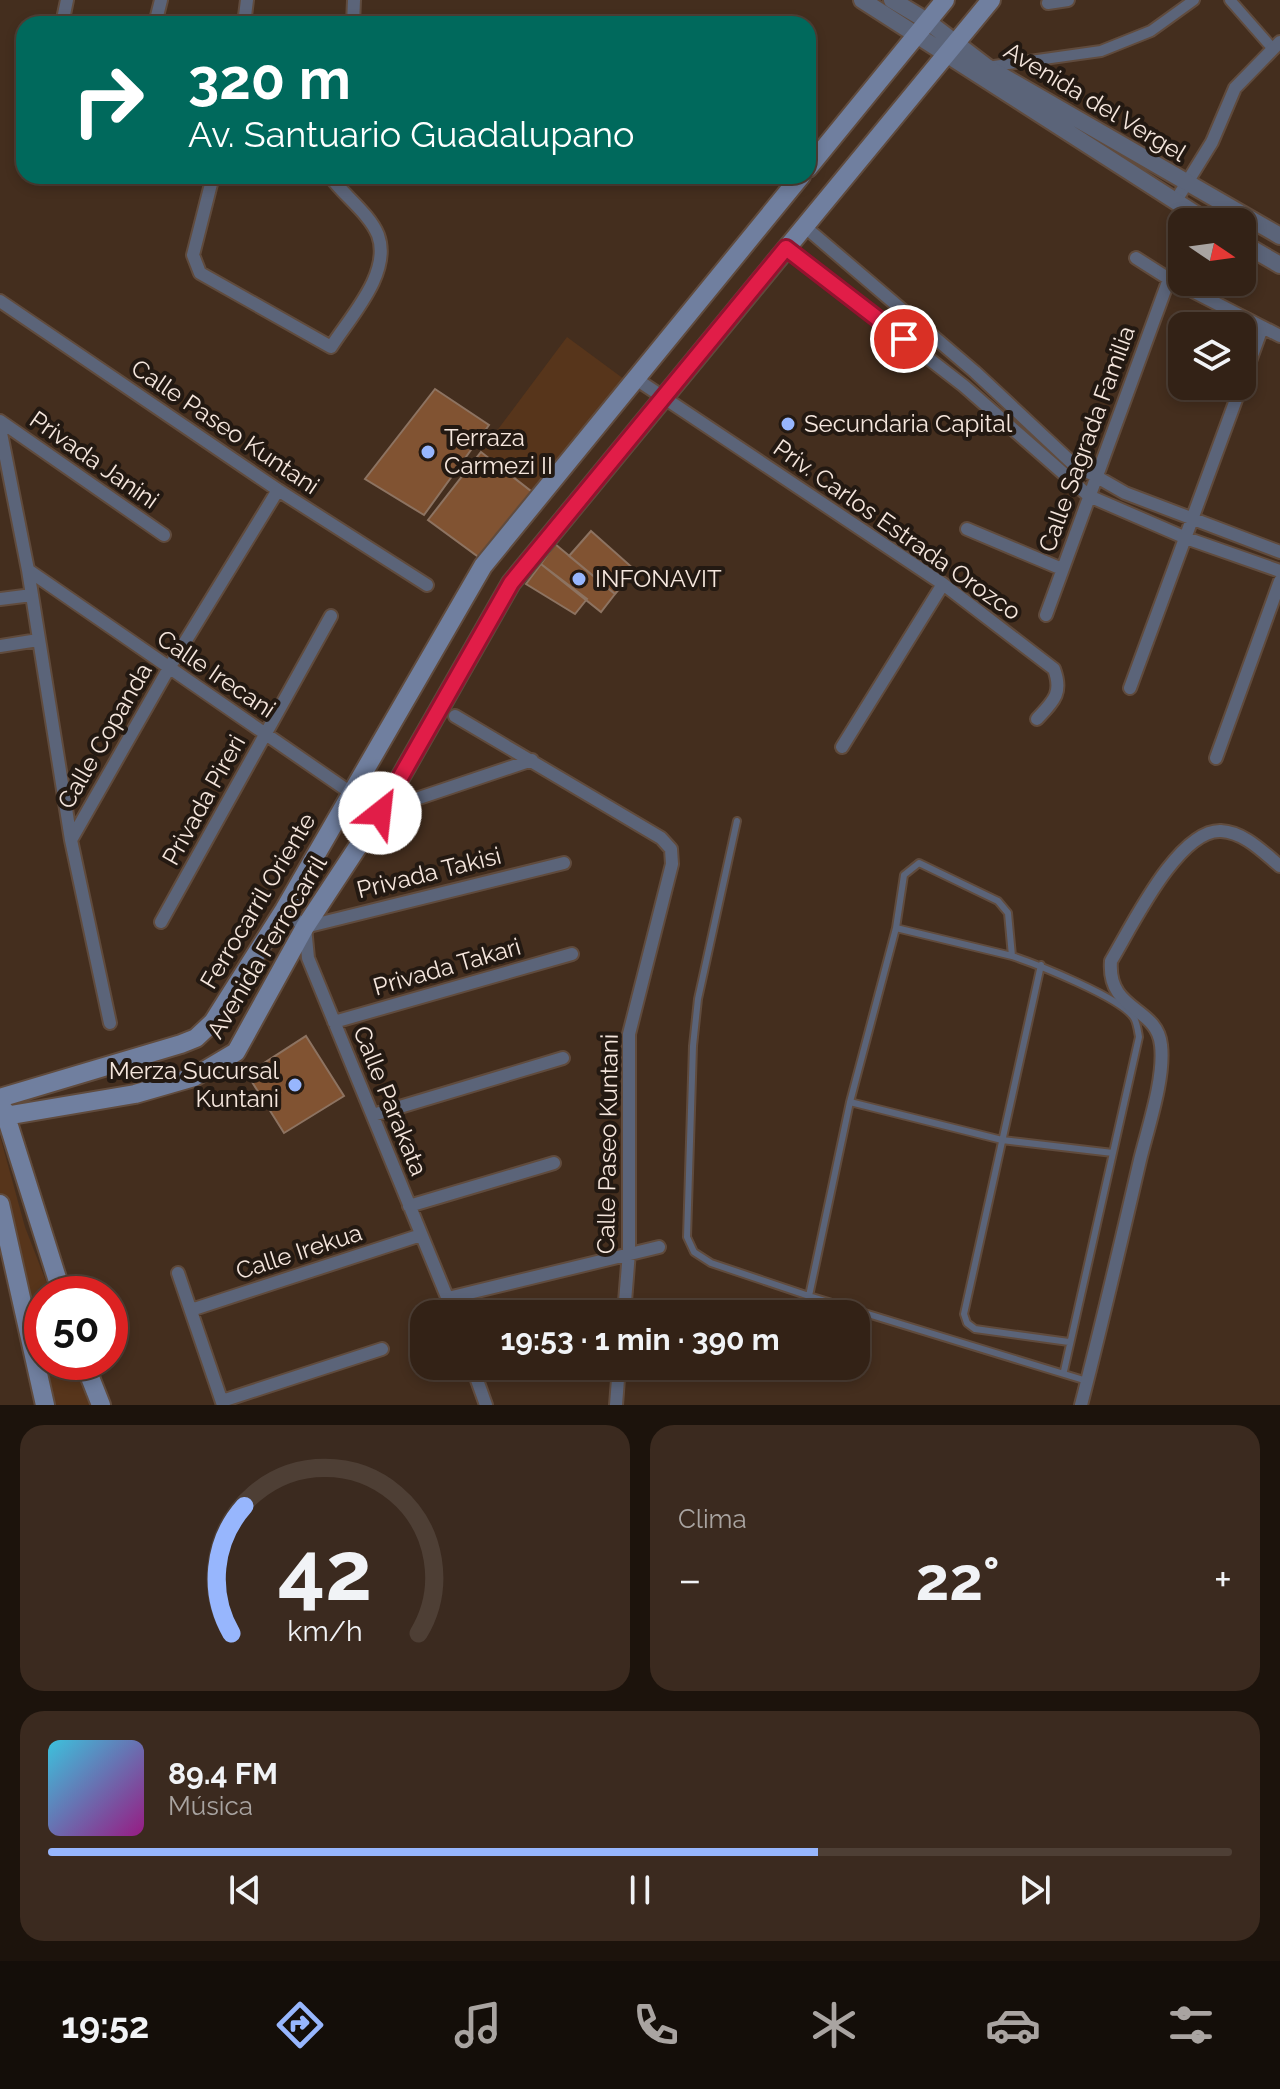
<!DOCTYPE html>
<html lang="es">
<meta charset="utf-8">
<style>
body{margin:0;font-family:Raleway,sans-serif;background:#3b2a1f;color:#f1f3f6;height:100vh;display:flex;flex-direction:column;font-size:30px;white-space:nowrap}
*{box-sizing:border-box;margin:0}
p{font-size:26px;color:#a9a4a1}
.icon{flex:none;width:44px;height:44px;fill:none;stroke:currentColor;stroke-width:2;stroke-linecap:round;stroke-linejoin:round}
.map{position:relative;height:1405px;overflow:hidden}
.side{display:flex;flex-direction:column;gap:20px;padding:20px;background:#1c130c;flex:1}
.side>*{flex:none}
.top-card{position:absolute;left:16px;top:16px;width:800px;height:168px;border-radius:24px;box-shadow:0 4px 12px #0003,0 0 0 2px #4e3f35;background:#00695c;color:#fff;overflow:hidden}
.needle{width:52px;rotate:103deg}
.fabs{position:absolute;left:1168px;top:208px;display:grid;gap:16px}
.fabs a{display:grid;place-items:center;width:88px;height:88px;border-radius:16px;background:#332216;box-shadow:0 4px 12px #0003,0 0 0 2px #4e3f35;font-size:40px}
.speed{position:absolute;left:24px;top:1276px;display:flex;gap:16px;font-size:40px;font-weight:700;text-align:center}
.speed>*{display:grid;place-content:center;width:104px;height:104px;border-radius:50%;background:#332216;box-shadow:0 4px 12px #0003,0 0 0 2px #4e3f35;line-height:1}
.speed .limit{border:12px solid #d22;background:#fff;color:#111}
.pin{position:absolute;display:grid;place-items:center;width:68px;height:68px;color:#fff;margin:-34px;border:4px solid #fff;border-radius:50%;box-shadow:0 2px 8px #0007}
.me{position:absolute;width:88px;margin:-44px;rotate:29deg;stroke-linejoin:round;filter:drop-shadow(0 0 6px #0008)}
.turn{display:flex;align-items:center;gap:28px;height:168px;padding:0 40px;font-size:36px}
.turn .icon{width:104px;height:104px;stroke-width:2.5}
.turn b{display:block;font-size:56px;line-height:68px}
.big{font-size:60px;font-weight:700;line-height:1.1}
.side .card{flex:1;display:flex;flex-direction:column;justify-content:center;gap:12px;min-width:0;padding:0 28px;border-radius:24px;background:#3b2a1f}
.side .dial{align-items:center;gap:0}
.dial svg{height:208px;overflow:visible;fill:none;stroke:#4e3f35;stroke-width:7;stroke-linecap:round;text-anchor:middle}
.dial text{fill:#f1f3f6;stroke:none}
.song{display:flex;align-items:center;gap:24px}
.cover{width:96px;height:96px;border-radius:12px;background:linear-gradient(135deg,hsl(190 70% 55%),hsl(310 70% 35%))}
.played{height:8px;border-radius:4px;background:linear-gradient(90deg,#97b6fd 65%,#4e3f35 65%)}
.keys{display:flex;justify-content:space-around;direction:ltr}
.heat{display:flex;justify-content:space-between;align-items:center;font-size:44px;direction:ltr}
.side .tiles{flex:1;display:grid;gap:20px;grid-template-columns:1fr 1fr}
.card:last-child{grid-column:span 2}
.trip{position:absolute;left:410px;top:1300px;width:460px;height:80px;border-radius:24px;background:#332216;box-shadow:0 4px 12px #0003,0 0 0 2px #4e3f35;font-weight:700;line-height:80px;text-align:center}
.menu{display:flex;height:128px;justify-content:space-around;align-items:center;background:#140e09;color:#a9a4a1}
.menu .icon{width:56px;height:56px}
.menu .selected{color:#97b6fd}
.menu b{font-size:36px;color:#f1f3f6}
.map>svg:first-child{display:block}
.green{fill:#57351b}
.building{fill:#815332;stroke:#8d7361;stroke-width:2}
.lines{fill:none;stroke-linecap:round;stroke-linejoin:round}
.service-casing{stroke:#604b3d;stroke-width:10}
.pedestrian-casing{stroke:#604b3d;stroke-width:14}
.minor-casing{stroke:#604b3d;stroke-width:16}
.tertiary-casing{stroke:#604b3d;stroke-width:20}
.secondary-casing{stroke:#604b3d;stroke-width:22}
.service{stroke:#5b6479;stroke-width:6}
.pedestrian{stroke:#5b6479;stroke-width:10}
.minor{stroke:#5b6479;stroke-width:12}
.tertiary{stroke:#5b6479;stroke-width:16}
.secondary{stroke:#707f9f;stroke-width:18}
.route-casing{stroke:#92132f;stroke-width:20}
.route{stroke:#e11d48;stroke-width:14}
.poi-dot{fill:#97b6fd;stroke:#231912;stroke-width:3}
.labels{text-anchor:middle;stroke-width:8;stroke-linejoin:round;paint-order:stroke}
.street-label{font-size:24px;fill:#f5e6dd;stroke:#231912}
.poi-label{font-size:24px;fill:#f5e6dd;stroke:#231912;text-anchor:start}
</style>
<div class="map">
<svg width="1280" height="1405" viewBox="0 0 1280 1405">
<rect width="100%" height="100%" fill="#442e1e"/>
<path class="green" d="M567,337l61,45 -92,113 -55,-43z
M0,1136l25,91 26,67h-9v68h37l16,43h-46l-49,-210z"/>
<path class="building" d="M435,389l54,36 -65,90 -59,-36z
M481,452l55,43 -52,66 -56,-41z
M591,531l44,39 -20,24 -46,-38z
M555,544l60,50 -14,18 -60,-48z
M541,564l46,35 -12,15 -49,-30z
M306,1036l38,60 -60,37 -37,-59z"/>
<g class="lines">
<defs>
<path id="service" d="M737,821l-39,178 -5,47 -6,191 7,15 17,11 98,33 278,85
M896,928l116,28
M1041,965l-77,349 3,9 8,6 94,13
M850,1102l152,38 111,13
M809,1296l41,-194 46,-174 8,-53 15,-12 79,38 10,12 4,43c24,8 110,42 122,62 3,5 4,13 5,19l-75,334"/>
<path id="pedestrian" d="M1230,0l43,49
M987,67l114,-16 50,-20 43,-31"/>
<path id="minor" d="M1048,3l20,-3
M62,24l5,-24
M155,24l6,-24
M244,24l3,-24
M353,24l1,-24
M213,176l-20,79 7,18 131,74c19,-30 61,-74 47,-112 -9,-22 -35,-40 -48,-59
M1175,202l37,-60 23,-54 45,-46
M804,226l171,146 96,90 54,31 155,59
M786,248l178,138 125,110 97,42 94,33
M1136,258l33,21 111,57
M0,301l278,189 149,95
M636,379l307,205 111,85c9,24 0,32 -17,50
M1242,383l20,-55
M0,421l164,114
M0,428l28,142 43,270 39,183
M967,529l95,40
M28,570l352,243
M0,599l32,-4
M1046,615l123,-336
M0,646l38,-6
M1130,688l111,-302
M455,716l206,122 10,11 1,15 -43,170v218l-5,62
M842,747l101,-163
M1216,758l64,-177
M419,798l113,-38
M71,840l98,-172 109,-178
M284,910l21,17 3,31 146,356
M161,922l170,-306
M305,927l259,-64
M334,1022l238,-68
M373,1115l190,-57
M409,1206l145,-43
M178,1273l45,132
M448,1298l211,-51
M191,1310l230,-75
M472,1366l14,39
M222,1401l160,-52
M616,1405l3,-39
M1081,1405c21,-81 40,-163 59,-245 8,-33 25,-82 21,-115 -4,-39 -54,-33 -50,-84 20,-33 67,-132 110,-130 23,1 42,21 59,35"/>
<path id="tertiary" d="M862,0l346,222
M892,0l35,21 60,46 293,169
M1242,243l38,22"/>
<path id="secondary" d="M808,168l137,-168
M0,1098l181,-54 15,-6 17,-16 71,-112 199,-344 318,-390
M4,1110l58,184
M0,1117l135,-23 59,-17 42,-25 69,-125 75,-114 131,-230 480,-583
M0,1204l45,201
M84,1362l17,43"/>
</defs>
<use href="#service" class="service-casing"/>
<use href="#pedestrian" class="pedestrian-casing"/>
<use href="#minor" class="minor-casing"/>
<use href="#tertiary" class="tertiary-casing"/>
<use href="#secondary" class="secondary-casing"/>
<use href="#service" class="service"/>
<use href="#pedestrian" class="pedestrian"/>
<use href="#minor" class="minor"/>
<use href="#tertiary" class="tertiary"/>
<use href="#secondary" class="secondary"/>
</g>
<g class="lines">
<defs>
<path id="route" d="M380,813l131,-230 275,-335 118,91"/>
</defs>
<use href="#route" class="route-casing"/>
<use href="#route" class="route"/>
</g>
<g class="poi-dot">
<circle cx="788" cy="424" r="8"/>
<circle cx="428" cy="452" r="8"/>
<circle cx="579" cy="579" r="8"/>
<circle cx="295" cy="1085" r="8"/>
</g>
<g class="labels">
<g class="street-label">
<text transform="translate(1095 102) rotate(31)" y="8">Avenida del Vergel</text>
<text transform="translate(225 427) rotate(34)" y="8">Calle Paseo Kuntani</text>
<text transform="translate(1087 439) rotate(-70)" y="8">Calle Sagrada Familia</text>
<text transform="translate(94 460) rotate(35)" y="8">Privada Janini</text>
<text transform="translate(897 530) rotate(35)" y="8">Priv. Carlos Estrada Orozco</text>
<text transform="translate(216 674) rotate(34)" y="8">Calle Irecani</text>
<text transform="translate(105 736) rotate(-60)" y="8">Calle Copanda</text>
<text transform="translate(204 800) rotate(-61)" y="8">Privada Pireri</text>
<text transform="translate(429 873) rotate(-14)" y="8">Privada Takisi</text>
<text transform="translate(258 901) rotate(-59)" y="8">Ferrocarril Oriente</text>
<text transform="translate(267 947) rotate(-59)" y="8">Avenida Ferrocarril</text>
<text transform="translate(447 967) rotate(-16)" y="8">Privada Takari</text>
<text transform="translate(390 1101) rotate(68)" y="8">Calle Parakata</text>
<text transform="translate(608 1144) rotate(-89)" y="8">Calle Paseo Kuntani</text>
<text transform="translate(299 1252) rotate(-18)" y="8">Calle Irekua</text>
</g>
<g class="poi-label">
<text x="804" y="432">Secundaria Capital</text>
<text x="444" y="446">Terraza<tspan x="444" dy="28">Carmezi II</tspan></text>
<text x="595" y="587">INFONAVIT</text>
<text x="279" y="1079" text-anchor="end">Merza Sucursal<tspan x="279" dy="28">Kuntani</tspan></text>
</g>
</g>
</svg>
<div class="fabs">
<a><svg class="needle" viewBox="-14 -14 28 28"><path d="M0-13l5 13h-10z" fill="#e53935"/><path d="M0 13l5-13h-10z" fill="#a9a4a1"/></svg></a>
<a><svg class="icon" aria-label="layers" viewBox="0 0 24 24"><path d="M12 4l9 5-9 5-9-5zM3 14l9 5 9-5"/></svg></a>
</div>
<div class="speed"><div class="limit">50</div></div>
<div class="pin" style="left:904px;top:339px;background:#d93025"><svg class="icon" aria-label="arrive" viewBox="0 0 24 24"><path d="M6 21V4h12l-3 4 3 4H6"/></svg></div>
<svg class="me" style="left:380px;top:813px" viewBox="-20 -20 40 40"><circle r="19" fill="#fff"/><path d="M0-13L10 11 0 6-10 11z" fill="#e11d48"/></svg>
<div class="trip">19:53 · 1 min · 390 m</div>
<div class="top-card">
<div class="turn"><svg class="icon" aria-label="right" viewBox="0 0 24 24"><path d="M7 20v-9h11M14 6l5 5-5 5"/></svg><div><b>320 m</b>Av. Santuario Guadalupano</div></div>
</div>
</div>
<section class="side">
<div class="tiles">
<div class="card dial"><svg viewBox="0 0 100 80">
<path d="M14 69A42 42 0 1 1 86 69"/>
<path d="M14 69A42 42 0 0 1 19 20" stroke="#97b6fd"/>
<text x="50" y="56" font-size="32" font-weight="700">42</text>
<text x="50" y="72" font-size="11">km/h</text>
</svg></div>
<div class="card"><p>Clima</p>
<div class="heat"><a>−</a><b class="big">22°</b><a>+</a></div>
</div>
<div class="card">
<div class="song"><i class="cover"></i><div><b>89.4 FM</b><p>Música</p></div></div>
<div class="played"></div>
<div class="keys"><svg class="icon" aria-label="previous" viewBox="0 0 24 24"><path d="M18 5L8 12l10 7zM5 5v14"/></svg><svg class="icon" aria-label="pause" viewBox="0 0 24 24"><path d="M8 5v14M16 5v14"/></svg><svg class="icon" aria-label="next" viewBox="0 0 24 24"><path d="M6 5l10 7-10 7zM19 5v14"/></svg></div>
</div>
</div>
</section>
<nav class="menu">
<b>19:52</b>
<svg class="icon selected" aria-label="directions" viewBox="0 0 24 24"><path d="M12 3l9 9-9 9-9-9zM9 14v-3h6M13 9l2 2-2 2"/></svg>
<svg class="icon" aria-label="music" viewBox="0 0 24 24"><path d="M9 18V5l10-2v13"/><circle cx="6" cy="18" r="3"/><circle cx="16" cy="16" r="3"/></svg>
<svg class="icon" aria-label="phone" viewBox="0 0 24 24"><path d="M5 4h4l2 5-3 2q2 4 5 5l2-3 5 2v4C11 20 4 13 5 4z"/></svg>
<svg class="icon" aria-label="climate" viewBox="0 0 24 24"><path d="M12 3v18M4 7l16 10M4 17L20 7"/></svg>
<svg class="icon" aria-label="car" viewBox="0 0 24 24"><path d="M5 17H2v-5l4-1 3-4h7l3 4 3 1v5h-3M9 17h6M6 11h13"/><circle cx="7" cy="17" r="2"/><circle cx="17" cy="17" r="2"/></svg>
<svg class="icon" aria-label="filters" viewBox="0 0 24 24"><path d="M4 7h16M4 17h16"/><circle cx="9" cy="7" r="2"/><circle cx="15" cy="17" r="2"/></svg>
</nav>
